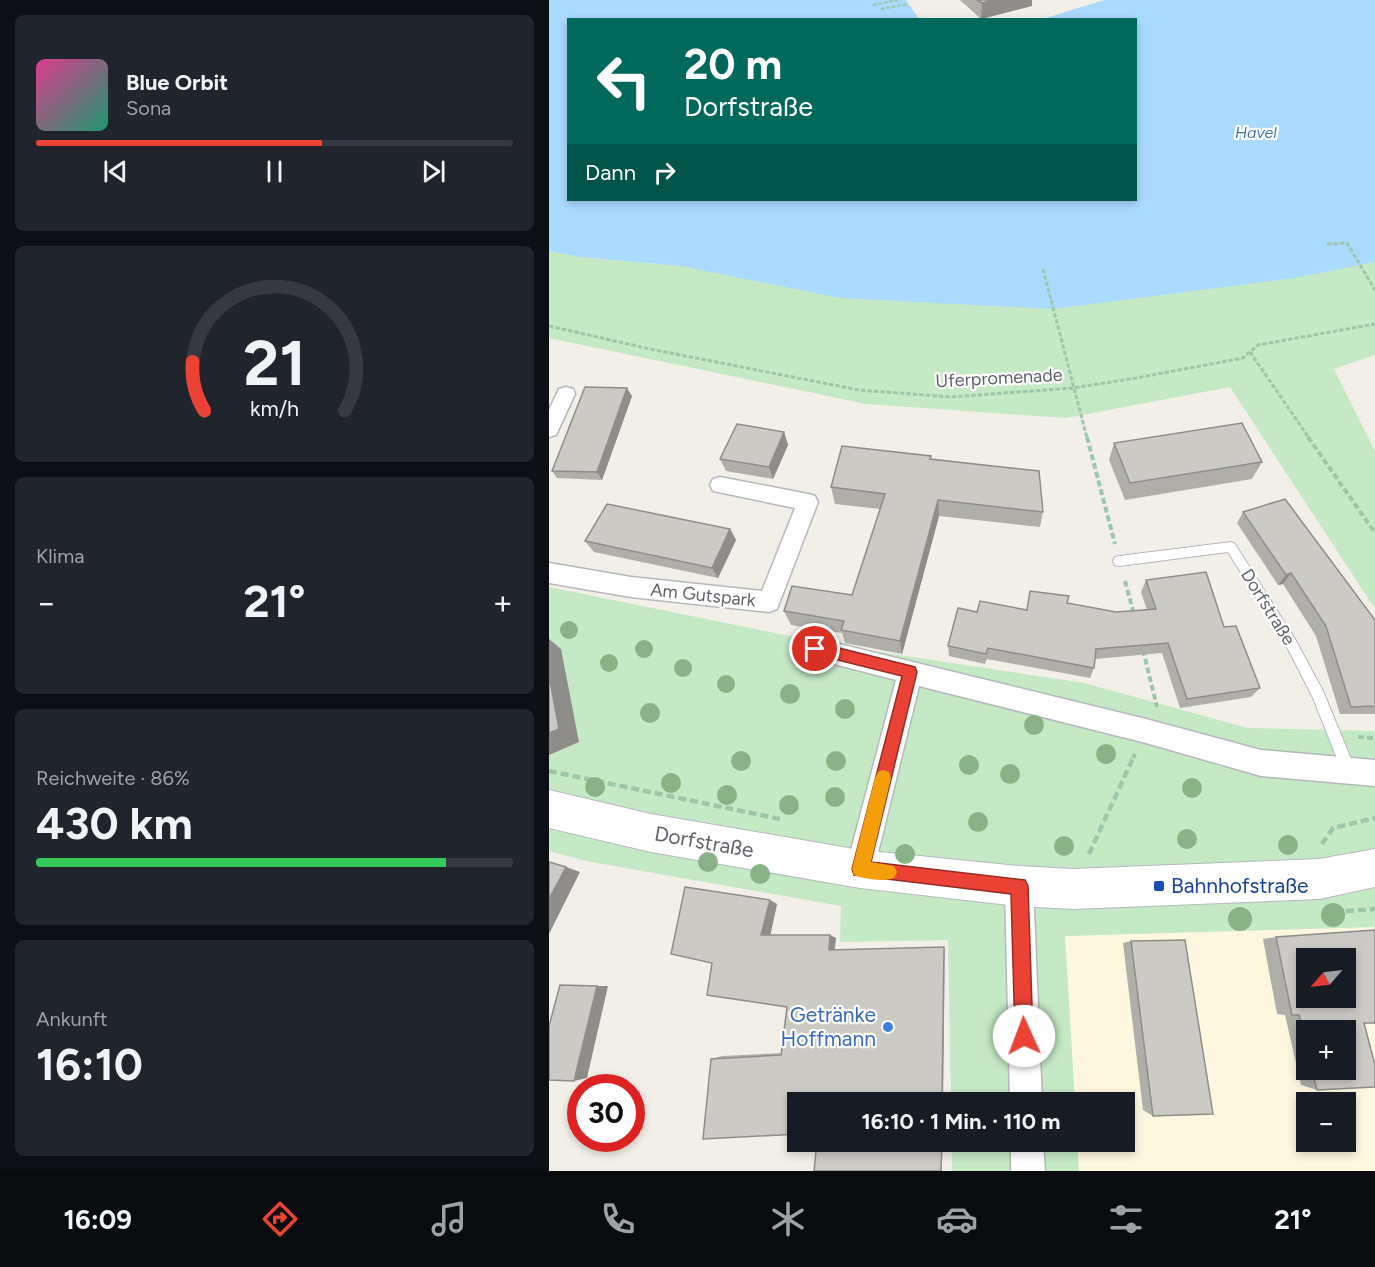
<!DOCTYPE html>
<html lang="de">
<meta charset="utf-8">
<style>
body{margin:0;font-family:Figtree,sans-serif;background:#20242c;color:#f1f3f6;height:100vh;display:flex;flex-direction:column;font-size:22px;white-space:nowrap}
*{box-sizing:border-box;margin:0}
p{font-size:20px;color:#9ea1a6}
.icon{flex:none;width:33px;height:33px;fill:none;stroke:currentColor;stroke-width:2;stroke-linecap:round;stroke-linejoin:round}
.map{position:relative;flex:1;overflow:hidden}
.panel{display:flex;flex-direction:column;gap:15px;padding:15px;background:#0d0f14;width:549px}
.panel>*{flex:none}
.top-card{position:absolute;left:18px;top:18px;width:570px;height:183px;border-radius:0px;box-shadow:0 3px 9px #0003;background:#00695c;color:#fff;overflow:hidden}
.needle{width:39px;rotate:242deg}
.fabs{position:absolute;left:747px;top:948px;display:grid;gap:12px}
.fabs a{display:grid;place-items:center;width:60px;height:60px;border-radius:0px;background:#171b24;box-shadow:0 3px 9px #0003;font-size:30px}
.speed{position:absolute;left:18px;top:1074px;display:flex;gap:12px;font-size:30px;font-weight:700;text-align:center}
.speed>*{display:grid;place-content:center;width:78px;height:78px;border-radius:50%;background:#171b24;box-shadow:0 3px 9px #0003;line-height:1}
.speed .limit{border:9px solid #d22;background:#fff;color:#111}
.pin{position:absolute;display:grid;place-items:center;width:51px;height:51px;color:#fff;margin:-26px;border:3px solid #fff;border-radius:50%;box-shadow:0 2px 6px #0007}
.me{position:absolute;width:66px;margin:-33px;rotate:358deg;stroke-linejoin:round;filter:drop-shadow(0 0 4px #0008)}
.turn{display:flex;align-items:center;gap:21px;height:126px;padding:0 18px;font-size:27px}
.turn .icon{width:78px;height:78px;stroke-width:2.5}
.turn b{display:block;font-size:42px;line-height:51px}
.then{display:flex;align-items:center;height:57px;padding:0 18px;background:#0003;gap:12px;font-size:22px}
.big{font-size:45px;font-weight:700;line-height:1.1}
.panel .card{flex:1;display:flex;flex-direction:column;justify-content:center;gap:9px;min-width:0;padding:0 21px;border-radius:9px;background:#20242c}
.panel .dial{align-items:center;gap:0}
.dial svg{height:156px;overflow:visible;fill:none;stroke:#363941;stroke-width:7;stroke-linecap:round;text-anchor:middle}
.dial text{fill:#f1f3f6;stroke:none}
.song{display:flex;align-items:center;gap:18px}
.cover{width:72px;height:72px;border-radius:9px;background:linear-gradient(135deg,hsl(330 70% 55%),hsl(160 70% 35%))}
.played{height:6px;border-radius:3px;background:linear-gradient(90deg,#ea4335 60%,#363941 60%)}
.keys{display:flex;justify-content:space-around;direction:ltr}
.heat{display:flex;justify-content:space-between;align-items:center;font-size:33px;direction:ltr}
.charge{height:9px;border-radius:4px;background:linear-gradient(90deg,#34c759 86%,#363941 0)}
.trip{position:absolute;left:238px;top:1092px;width:348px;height:60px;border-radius:0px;background:#171b24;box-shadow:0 3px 9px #0003;font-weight:700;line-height:60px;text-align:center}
.menu{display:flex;height:96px;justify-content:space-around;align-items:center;background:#090b0e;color:#9ea1a6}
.menu .icon{width:42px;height:42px}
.menu .selected{color:#ea4335}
.menu b{font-size:27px;color:#f1f3f6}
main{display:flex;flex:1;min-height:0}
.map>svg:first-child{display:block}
.commercial{fill:#fef7e0;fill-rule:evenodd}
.green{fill:#c5e8c5}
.water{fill:#aadaff}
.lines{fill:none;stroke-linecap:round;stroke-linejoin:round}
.service-casing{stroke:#b5b8bc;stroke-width:2}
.minor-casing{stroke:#b5b8bc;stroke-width:3}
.secondary-casing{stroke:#b6babf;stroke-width:2}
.path-far3{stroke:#9cc7a9;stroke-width:2;stroke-dasharray:4 1.5;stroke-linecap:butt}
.path-far2{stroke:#9cc7a9;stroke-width:3;stroke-dasharray:4.5 2;stroke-linecap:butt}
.path-far1{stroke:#9cc7a9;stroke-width:4;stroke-dasharray:6 3;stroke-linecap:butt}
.path{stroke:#9cc7a9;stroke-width:4.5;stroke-dasharray:8 4;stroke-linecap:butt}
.service{fill:#fff;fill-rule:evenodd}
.minor{fill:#fff;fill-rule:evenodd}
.secondary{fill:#fff;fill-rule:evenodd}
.tree{fill:#89b387}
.wall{fill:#afaea9;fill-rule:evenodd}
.shaded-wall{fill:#8f8d8a}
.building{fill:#cccac5;stroke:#8f8d8a;stroke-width:1.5;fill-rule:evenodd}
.route{fill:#ea4335;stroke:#982c22;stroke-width:1.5}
.slow{fill:#f59e0b}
.transit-dot{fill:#1a4fb4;stroke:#fff;stroke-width:2}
.shop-dot{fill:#3f7fe0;stroke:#fff;stroke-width:2}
.labels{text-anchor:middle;stroke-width:4.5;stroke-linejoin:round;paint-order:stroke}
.far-water-label{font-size:16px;font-style:italic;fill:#4174aa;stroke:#fff}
.street-label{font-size:18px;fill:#5f6368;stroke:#fff}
.near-street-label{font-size:21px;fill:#5f6368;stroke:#fff}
.near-transit-label{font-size:21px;fill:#164399;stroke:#fff;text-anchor:start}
.near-shop-label{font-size:21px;fill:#366cbe;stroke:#fff;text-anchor:end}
</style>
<main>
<section class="panel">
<div class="card">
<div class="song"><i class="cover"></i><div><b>Blue Orbit</b><p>Sona</p></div></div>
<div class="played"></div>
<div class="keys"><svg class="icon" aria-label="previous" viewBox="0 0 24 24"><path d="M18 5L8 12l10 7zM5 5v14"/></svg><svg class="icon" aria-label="pause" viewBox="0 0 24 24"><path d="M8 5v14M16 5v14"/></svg><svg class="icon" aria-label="next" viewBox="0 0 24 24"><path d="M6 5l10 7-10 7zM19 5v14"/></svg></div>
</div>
<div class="card dial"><svg viewBox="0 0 100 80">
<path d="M14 69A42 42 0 1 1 86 69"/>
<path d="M14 69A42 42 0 0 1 8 44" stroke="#ea4335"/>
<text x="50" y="56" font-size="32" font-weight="700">21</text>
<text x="50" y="72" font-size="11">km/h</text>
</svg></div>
<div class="card"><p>Klima</p>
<div class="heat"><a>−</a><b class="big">21°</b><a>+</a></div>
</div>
<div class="card"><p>Reichweite · 86%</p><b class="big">430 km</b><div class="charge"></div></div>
<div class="card"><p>Ankunft</p><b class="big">16:10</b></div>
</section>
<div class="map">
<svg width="826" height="1171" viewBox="0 0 826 1171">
<rect width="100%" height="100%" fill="#f1efe8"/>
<path class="commercial" d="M826,927v244h-296l-2,-29h48v-40h-50l-10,-166zM758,958h38v40h-38zM758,1030h38v40h-38zM758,1102h38v40h-38z"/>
<path class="green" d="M0,251l30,6 102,9 694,-8v97l-41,14 41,82v158l-145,-222 -164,31 -200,-14 -317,-66z
M0,587l285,58 250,38 164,45 127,3v196l-310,9 10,166h-124l-3,-162 -108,2 1,-36 -255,-45 -37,-10z
M403,1142h125l2,29h-127z"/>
<path class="water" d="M0,0h357l13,19 -350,1v180h566v-180l-92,-1 61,-19h271v262l-81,16 -241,31 -213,-11 -159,-32 -102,-9 -30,-6z"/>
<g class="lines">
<defs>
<path id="service" d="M682,542l4,2 60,95 28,52 33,80 -2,5 -5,2 -5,-2 -31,-78 -26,-51 -59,-95 -109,14 -4,-1 -2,-4 2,-4 4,-1z"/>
<path id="minor" d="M17,387l7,2 2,5 -19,41 -7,2v-27l10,-21z
M171,477l88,17 7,2 3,6 -41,107 -8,3 -138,-15 -82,-14v-20l82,14 131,14 33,-83 -82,-17 -3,-6 3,-6z
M266,638l331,81 115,31 114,10v26l-114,-10 -115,-33 -227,-57 -45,183 -4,10 -10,4 -10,-4 -4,-10 50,-189 -89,-23 -4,-8 4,-8z
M470,872l10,4 4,10 9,216h-32l-5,-216 4,-10z
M462,1142h32l2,29h-34z"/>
<path id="secondary" d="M0,790l102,24 209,36 159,16 54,3 246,-10 56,-10v38l-56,12 -246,10 -54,-3 -159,-18 -209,-36 -102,-24z"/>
</defs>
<use href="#service" class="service-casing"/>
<use href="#minor" class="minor-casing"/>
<use href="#secondary" class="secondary-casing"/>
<path class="path-far3" d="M324,5l25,-5
M332,9l27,-5"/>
<path class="path-far2" d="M778,244l20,-1 28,47
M494,269l44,169
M0,326l101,23 209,41 92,7 122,-9 63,-10 107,-20 15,-13 117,-21
M701,352l59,86"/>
<path class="path-far1" d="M538,437l28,107
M759,437l67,96
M576,581l9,33
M594,650l14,57
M809,737l17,1
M584,758l2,-4"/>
<path class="path" d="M0,771l231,48
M773,844l11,-16 42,-10
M540,854l45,-98
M797,911l29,-2"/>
<use href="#service" class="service"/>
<use href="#minor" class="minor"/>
<use href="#secondary" class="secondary"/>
</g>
<g class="tree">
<circle cx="20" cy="630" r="9"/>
<circle cx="95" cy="649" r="9"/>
<circle cx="60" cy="663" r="9"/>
<circle cx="134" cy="668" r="9"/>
<circle cx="177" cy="684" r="9"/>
<circle cx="241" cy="694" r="10"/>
<circle cx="296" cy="709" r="10"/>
<circle cx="101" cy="713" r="10"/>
<circle cx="485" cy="725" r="10"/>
<circle cx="557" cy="754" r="10"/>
<circle cx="192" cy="761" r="10"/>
<circle cx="287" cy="761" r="10"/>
<circle cx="420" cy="765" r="10"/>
<circle cx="461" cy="774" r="10"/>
<circle cx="122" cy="783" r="10"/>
<circle cx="46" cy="787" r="10"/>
<circle cx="643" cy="788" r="10"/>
<circle cx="178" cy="795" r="10"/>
<circle cx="286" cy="797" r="10"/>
<circle cx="240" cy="805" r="10"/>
<circle cx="429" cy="822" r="10"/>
<circle cx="638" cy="839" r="10"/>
<circle cx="739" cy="845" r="10"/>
<circle cx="515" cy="846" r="10"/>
<circle cx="356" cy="854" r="10"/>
<circle cx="159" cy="862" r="10"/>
<circle cx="211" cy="874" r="10"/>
<circle cx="784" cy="915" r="12"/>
<circle cx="691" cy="919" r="12"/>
</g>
<path class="wall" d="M411,0h72v6l-51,13z
M83,396l-30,84 -45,-2 -5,-7z
M235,432l4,13 -15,34 -47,-8 -6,-12z
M565,443l148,19 -10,17 -127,21 -16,-40z
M382,459l112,53 -3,15 -101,-11 -37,138 -57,-11 -3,-10 -51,-8 -7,-14 68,-16 28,-86 -45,-5 -4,-17z
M694,512l132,108v94h-35l-24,-78 -33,-52 -5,1 -41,-62z
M181,529l6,11 -18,38 -124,-26 -9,-11z
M597,580l78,47 36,61 -9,9 -71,11 -18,-55 -67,6 -1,9 -4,10 -103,-19 -2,5 -36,-8 -1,-10 29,-34 50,-2 3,-19 37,12 49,9 31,-2 -6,-18z
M228,904l-7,31 66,3 -1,12 110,-1 -2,153h-145l-87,-43 11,-3 60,-3 5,-46 -75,-44z
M826,930v93h-11l11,42v22l-58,3 -16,-5 -16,-70 -8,-1 -14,-75 13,-2zM758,958h38v40h-38zM758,1030h38v40h-38z
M582,941l22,175 -10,-6 -20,-167z"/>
<path class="shaded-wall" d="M447,0h36v6l-51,13 1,-16z
M78,388l5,8 -30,84 -5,-8z
M235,432l4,13 -15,34 -4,-12z
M389,500l1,16 -37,138 -2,-13z
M181,529l6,11 -18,38 -6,-10z
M742,573l-8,11 -5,1 8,-10z
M0,639l12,10 18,93 -30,13z
M17,867l14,5 -31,62v-35z
M221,900l7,4 -7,33 -9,-2z
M281,935l6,3 -2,14 -5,-2z
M395,947l-1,155h-1z
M48,986h11l-21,92 -13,3z
M393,1142v29h-1z"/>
<path class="building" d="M428,0h19l-14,3z
M36,387l42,1 -30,84 -45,-1z
M693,423l20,39 -132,21 -16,-40z
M188,424l47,8 -15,35 -49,-8z
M293,446l89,10 -1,3 109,12 4,41 -105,-12 -38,141 -59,-11 3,-9 -60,-10 8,-25 60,9 33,-101 -54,-7z
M736,499l90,121v86l-24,1 -25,-81 -35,-53 -5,2 -43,-63z
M58,504l123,25 -18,39 -127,-27z
M657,572l18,55 12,-1 24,62 -73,11 -19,-56 -72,6 -2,19 -106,-20 -2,6 -38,-8 10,-38 19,4 3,-11 47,9 3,-19 39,5 -2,7 49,9 40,-3 -10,-29z
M0,675l10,54 -10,4z
M0,862l17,5 -17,32z
M136,887l85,13 -9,35h69l-1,15 115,-3 -2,155h-144v32l-95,5 8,-80 70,-4 6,-48 -80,-12 5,-32 -41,-9z
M826,930v93h-11l11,42v22l-58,3 -5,-20h33v-40h-38v14l-8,-29h-7l-16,-78zM758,958h38v40h-38z
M636,940l28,174 -60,2 -22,-175z
M11,985l37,1 -23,95 -25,-1v-54z
M268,1142h125l-1,29h-127z"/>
<path class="route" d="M266,642l100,25 2,5 -46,190 154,18 3,6 5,150 -2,6 -7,3 -7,-3 -2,-6 -4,-142 -157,-19 -2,-6 50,-193 -92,-23 -2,-4 2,-5z"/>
<path class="slow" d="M334,770l6,2 2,6 -20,84 23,4 3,6 -3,6c-11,4 -29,1 -40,-3l-2,-6 23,-91 3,-6z"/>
<rect class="transit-dot" x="604" y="880" width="12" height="12" rx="3"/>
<circle class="shop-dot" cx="339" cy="1027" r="6"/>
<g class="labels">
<g class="far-water-label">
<text x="707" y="138">Havel</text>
</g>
<g class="street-label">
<text transform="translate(450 378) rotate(-3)" y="6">Uferpromenade</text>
<text transform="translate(154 595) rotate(6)" y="6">Am Gutspark</text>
<text transform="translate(719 607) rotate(58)" y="6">Dorfstraße</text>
</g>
<g class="near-street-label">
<text transform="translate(155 842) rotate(10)" y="7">Dorfstraße</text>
</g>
<g class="near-transit-label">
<text x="622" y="893">Bahnhofstraße</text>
</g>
<g class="near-shop-label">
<text x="327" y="1022">Getränke<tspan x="327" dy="24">Hoffmann</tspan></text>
</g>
</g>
</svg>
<div class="fabs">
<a><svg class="needle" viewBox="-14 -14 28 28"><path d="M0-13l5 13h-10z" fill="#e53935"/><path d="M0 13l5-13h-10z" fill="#9ea1a6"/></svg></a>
<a>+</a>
<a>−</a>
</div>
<div class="speed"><div class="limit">30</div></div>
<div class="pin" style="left:266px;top:649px;background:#d93025"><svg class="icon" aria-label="arrive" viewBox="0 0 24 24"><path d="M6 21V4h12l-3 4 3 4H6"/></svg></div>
<svg class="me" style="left:475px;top:1036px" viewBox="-20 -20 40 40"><circle r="19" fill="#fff"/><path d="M0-13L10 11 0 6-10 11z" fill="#ea4335"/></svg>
<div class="trip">16:10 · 1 Min. · 110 m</div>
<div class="top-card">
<div class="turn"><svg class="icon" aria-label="left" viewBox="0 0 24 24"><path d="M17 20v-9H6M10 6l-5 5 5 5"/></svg><div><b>20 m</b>Dorfstraße</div></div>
<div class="then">Dann<svg class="icon" aria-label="right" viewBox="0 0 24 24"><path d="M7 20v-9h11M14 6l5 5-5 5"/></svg></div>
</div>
</div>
</main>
<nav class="menu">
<b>16:09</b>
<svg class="icon selected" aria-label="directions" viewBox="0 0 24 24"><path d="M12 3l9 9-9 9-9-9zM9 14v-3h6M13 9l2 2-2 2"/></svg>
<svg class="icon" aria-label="music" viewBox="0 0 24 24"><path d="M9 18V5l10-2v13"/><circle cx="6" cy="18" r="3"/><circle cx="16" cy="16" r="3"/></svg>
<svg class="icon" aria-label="phone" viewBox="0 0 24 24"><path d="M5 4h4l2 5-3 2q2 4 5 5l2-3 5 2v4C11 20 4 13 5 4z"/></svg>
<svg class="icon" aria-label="climate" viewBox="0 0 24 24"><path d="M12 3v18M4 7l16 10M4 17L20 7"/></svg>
<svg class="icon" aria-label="car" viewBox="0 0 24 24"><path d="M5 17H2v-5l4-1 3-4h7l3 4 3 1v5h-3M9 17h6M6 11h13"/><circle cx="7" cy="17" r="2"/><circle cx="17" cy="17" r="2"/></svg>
<svg class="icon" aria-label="filters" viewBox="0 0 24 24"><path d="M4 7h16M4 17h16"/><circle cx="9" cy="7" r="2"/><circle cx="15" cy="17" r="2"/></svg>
<b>21°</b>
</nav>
